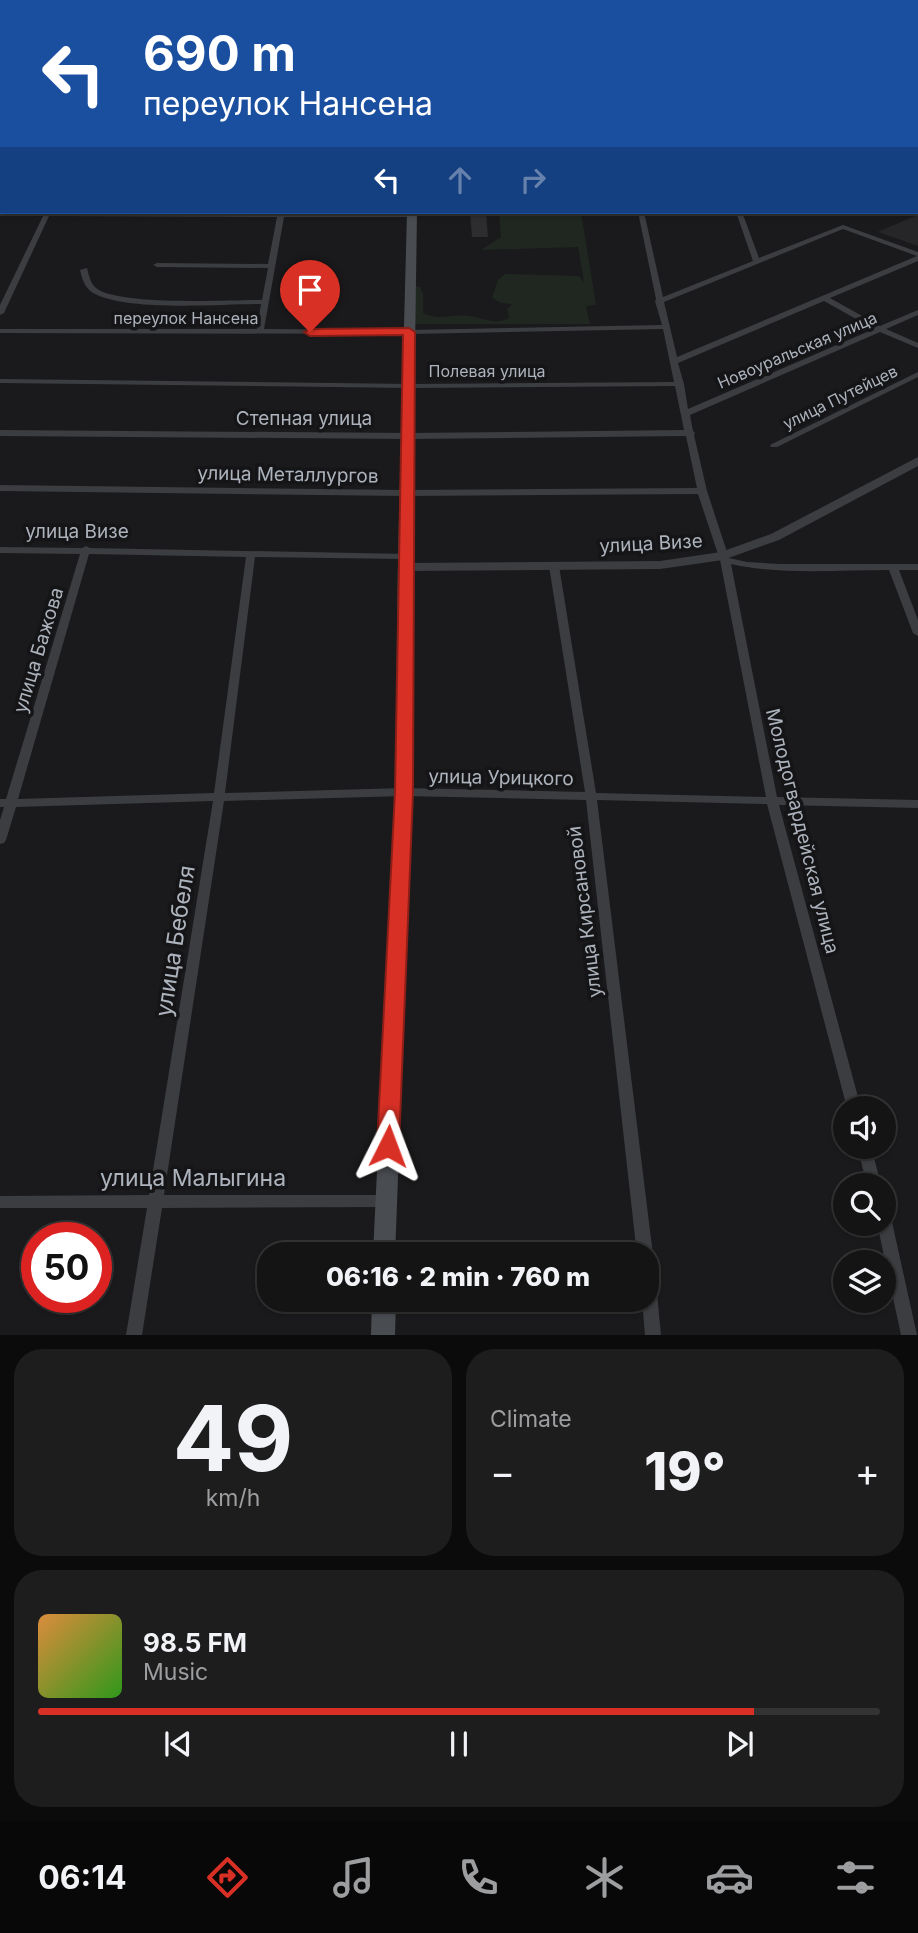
<!DOCTYPE html>
<meta charset="utf-8">
<style>
body{margin:0;font-family:Inter,sans-serif;background:#1d1d1e;color:#f1f3f6;height:100vh;display:flex;flex-direction:column;font-size:26px;white-space:nowrap}
*{box-sizing:border-box;margin:0}
p{font-size:23px;color:#9d9ea0}
.icon{flex:none;width:38px;height:38px;fill:none;stroke:currentColor;stroke-width:2;stroke-linecap:round;stroke-linejoin:round}
.map{position:relative;height:1335px;overflow:hidden}
.panel{display:flex;flex-direction:column;gap:14px;padding:14px;background:#0b0b0c;flex:1}
.panel>*{flex:none}
.banner{position:absolute;left:0px;top:0px;width:919px;height:214px;box-shadow:0 2px 5px #0004,0 0 0 2px #333334;background:#1a4fa0;color:#fff;overflow:hidden}
.controls{position:absolute;left:833px;top:1096px;display:grid;gap:14px}
.controls a{display:grid;place-items:center;width:63px;height:63px;border-radius:50%;background:#141415;box-shadow:0 2px 5px #0004,0 0 0 2px #333334;font-size:35px}
.speed{position:absolute;left:21px;top:1222px;display:flex;gap:14px;font-size:35px;font-weight:700;text-align:center}
.speed>*{display:grid;place-content:center;width:91px;height:91px;border-radius:50%;background:#141415;box-shadow:0 2px 5px #0004,0 0 0 2px #333334;line-height:1}
.speed .limit{border:10px solid #d22;background:#fff;color:#111}
.pin{position:absolute;display:grid;place-items:center;width:60px;height:60px;color:#fff;margin:-72px -30px;border-radius:50% 50% 50% 0;rotate:-45deg;box-shadow:0 0 7px #0007}
.pin .icon{rotate:45deg}
.me{position:absolute;width:77px;margin:-38px;rotate:3deg;stroke-linejoin:round;filter:drop-shadow(0 0 5px #0008)}
.turn{display:flex;align-items:center;gap:24px;height:147px;padding:0 28px;font-size:32px}
.turn .icon{width:91px;height:91px;stroke-width:2.5}
.turn b{display:block;font-size:49px;line-height:60px}
.lanes{display:flex;align-items:center;height:66px;padding:0 28px;background:#0003;justify-content:center;gap:35px;direction:ltr}
.lanes .off{opacity:.35}
.big{font-size:52px;font-weight:800;line-height:1.1}
.panel .tile{flex:1;display:flex;flex-direction:column;justify-content:center;gap:10px;min-width:0;padding:0 24px;border-radius:28px;background:#1d1d1e}
.panel .dial{align-items:center;gap:0}
.dial b{font-size:91px;line-height:1}
.song{display:flex;align-items:center;gap:21px}
.cover{width:84px;height:84px;border-radius:10px;background:linear-gradient(135deg,hsl(30 70% 55%),hsl(110 70% 35%))}
.played{height:7px;border-radius:4px;background:linear-gradient(90deg,#d93025 85%,#333334 85%)}
.keys{display:flex;justify-content:space-around;direction:ltr}
.heat{display:flex;justify-content:space-between;align-items:center;font-size:38px;direction:ltr}
.panel .tiles{flex:1;display:grid;gap:14px;grid-template-columns:1fr 1fr}
.tile:last-child{grid-column:span 2}
.trip{position:absolute;left:257px;top:1242px;width:402px;height:70px;border-radius:28px;background:#141415;box-shadow:0 2px 5px #0004,0 0 0 2px #333334;font-weight:800;line-height:70px;text-align:center}
.tab-bar{display:flex;height:112px;justify-content:space-around;align-items:center;background:#080808;color:#9d9ea0}
.tab-bar .icon{width:49px;height:49px}
.tab-bar .current{color:#d93025}
.tab-bar b{font-size:32px;color:#f1f3f6}
.map>svg:first-child{display:block}
.built{fill:#262629}
.green{fill:#202720}
.building{fill:#2d2d30}
.lines{fill:none;stroke-linecap:round;stroke-linejoin:round}
.minor{fill:#3b3d41;fill-rule:evenodd}
.tertiary{fill:#3b3d41;fill-rule:evenodd}
.secondary{fill:#494c51;fill-rule:evenodd}
.route{fill:#d93025;stroke:#8d1f18;stroke-width:2}
.labels{text-anchor:middle;stroke-width:7;stroke-linejoin:round;paint-order:stroke}
.far-street-label{font-size:16px;fill:#adb3bc;stroke:#151517}
.street-label{font-size:19px;fill:#adb3bc;stroke:#151517}
.near-street-label{font-size:23px;fill:#adb3bc;stroke:#151517}
</style>
<div class="map">
<svg width="918" height="1335" viewBox="0 0 918 1335">
<rect width="100%" height="100%" fill="#1a1a1c"/>
<path class="built" d="M918,215v31l-40,-14 4,-2z"/>
<path class="green" d="M499,212h82l15,93 -10,1 4,18h-177l1,-38 6,1 3,7v19c16,8 29,1 46,3 14,2 27,9 40,2l-2,-9 5,-5 -11,-1 -9,-5 6,-18 7,-6 74,2 5,6 -6,-35 -97,3 20,-13z"/>
<path class="building" d="M470,212h16l2,25h-16z"/>
<g class="lines">
<path class="minor" d="M48,0h6l-2,2h-6z
M144,0h6l-1,2h-5z
M316,0h6v2h-6z
M628,0h6l1,2h-5z
M2,21v4l-2,1v-4z
M0,79l2,1v4l-2,-1z
M45,212l370,2 1,1 -3,2h-129l-20,112 145,1 253,-5 -7,-24 1,-2 -18,-87h6l19,85 90,-36 -17,-49h6l17,46 84,-33 75,27v9l-88,37 50,28 38,-16v5l-32,14 32,14v5l-38,-16 -190,83 3,16 2,2 -1,2 13,56 22,67 18,4 33,2h138v6h-19l19,50v16l-5,-3 -24,-63c-50,0 -110,5 -158,-6l46,233 141,3v8l-139,-3 82,303h-14l-80,-304 -170,-4 56,455 -3,5 -2,1v-6h-11l-51,-455 -182,-4 -180,5 -60,394h221l5,1 2,5 -2,5 -5,1 -223,1 -20,127h-16l21,-127h-147v-12l149,-1 64,-394 -197,6 -10,33 -2,3 -4,1v-24l4,-13h-4v-8h6l74,-245 -80,-1v-6l82,1 4,-2 4,2 318,6 2,2 -5,3 -150,-2 -30,236 179,-5 181,4 -36,-226 5,-3 5,3 37,227 170,4 -46,-237 -22,-66 -292,2 -406,-5v-6l406,5 291,-2 -11,-52 -278,3 -408,-3v-6l408,3 276,-3 -9,-44 -265,2 -410,-5v-4l410,5 264,-2 -11,-53 -254,5 -409,-1v-4h257l4,-25c-40,0 -134,8 -168,-11 -8,-5 -11,-14 -13,-23l7,-2c2,7 3,15 9,20 22,18 134,12 166,12l6,-32 -111,-1 -4,-2 4,-2 111,1 9,-47 -228,-1 -45,97 -4,2v-10zM843,229l74,27 -240,101 -13,-55zM824,301l50,28 -186,80 -4,-25 -6,-21zM89,554l157,3 -32,236 -196,6z
M918,372v5l-141,70h-6l-1,-2z
M857,1146h14l10,39h-14z
M884,1215l5,2 3,5 25,113h-16l-24,-112h7z
M648,1276l5,2 3,5 5,52h-16l-3,-35h6z"/>
<path class="tertiary" d="M918,457v9l-139,74 -56,20 -63,9 -255,2 -6,-4 6,-4 255,-2 61,-9 50,-18z"/>
<path class="secondary" d="M412,0h8v2h-8z
M407,212h10l-5,344 1,236 -18,463h-22l22,-463 3,-236z
M372,1300h24l-1,35h-24z"/>
</g>
<path class="route" d="M409,328l6,4 -2,460 -14,354 -3,7 -8,2 -8,-2 -3,-7 18,-354 8,-457 -93,1 -6,-4 6,-3z"/>
<g class="labels">
<g class="far-street-label">
<text x="186" y="324">переулок Нансена</text>
<text transform="translate(797 350) rotate(-23)" y="6">Новоуральская улица</text>
<text x="487" y="377">Полевая улица</text>
<text transform="translate(840 397) rotate(-26)" y="6">улица Путейцев</text>
</g>
<g class="street-label">
<text x="304" y="425">Степная улица</text>
<text transform="translate(288 474) rotate(1)" y="7">улица Металлургов</text>
<text x="77" y="538">улица Визе</text>
<text transform="translate(651 543) rotate(-3)" y="7">улица Визе</text>
<text transform="translate(38 650) rotate(-73)" y="7">улица Бажова</text>
<text transform="translate(501 777) rotate(1)" y="7">улица Урицкого</text>
<text transform="translate(803 831) rotate(76)" y="7">Молодогвардейская улица</text>
<text transform="translate(584 912) rotate(-97)" y="7">улица Кирсановой</text>
</g>
<g class="near-street-label">
<text transform="translate(175 941) rotate(-81)" y="8">улица Бебеля</text>
<text x="193" y="1186">улица Малыгина</text>
</g>
</g>
</svg>
<div class="controls">
<a><svg class="icon" aria-label="sound" viewBox="0 0 24 24"><path d="M4 9h4l5-4v14l-5-4H4zM17 9q2 3 0 6"/></svg></a>
<a><svg class="icon" aria-label="search" viewBox="0 0 24 24"><circle cx="10" cy="10" r="6"/><path d="M15 15l6 6"/></svg></a>
<a><svg class="icon" aria-label="layers" viewBox="0 0 24 24"><path d="M12 4l9 5-9 5-9-5zM3 14l9 5 9-5"/></svg></a>
</div>
<div class="speed"><div class="limit">50</div></div>
<div class="pin" style="left:310px;top:332px;background:#d93025"><svg class="icon" aria-label="arrive" viewBox="0 0 24 24"><path d="M6 21V4h12l-3 4 3 4H6"/></svg></div>
<svg class="me" style="left:388px;top:1146px" viewBox="-20 -20 40 40"><path d="M0-17L14 15 0 8-14 15z" fill="#d93025" stroke="#fff" stroke-width="4"/></svg>
<div class="trip">06:16 · 2 min · 760 m</div>
<div class="banner">
<div class="turn"><svg class="icon" aria-label="left" viewBox="0 0 24 24"><path d="M17 20v-9H6M10 6l-5 5 5 5"/></svg><div><b>690 m</b>переулок Нансена</div></div>
<div class="lanes"><svg class="icon" aria-label="left" viewBox="0 0 24 24"><path d="M17 20v-9H6M10 6l-5 5 5 5"/></svg><svg class="icon off" aria-label="ahead" viewBox="0 0 24 24"><path d="M12 20V5M6 11l6-6 6 6"/></svg><svg class="icon off" aria-label="right" viewBox="0 0 24 24"><path d="M7 20v-9h11M14 6l5 5-5 5"/></svg></div>
</div>
</div>
<section class="panel">
<div class="tiles">
<div class="tile dial"><b>49</b><p>km/h</p></div>
<div class="tile"><p>Climate</p>
<div class="heat"><a>−</a><b class="big">19°</b><a>+</a></div>
</div>
<div class="tile">
<div class="song"><i class="cover"></i><div><b>98.5 FM</b><p>Music</p></div></div>
<div class="played"></div>
<div class="keys"><svg class="icon" aria-label="previous" viewBox="0 0 24 24"><path d="M18 5L8 12l10 7zM5 5v14"/></svg><svg class="icon" aria-label="pause" viewBox="0 0 24 24"><path d="M8 5v14M16 5v14"/></svg><svg class="icon" aria-label="next" viewBox="0 0 24 24"><path d="M6 5l10 7-10 7zM19 5v14"/></svg></div>
</div>
</div>
</section>
<nav class="tab-bar">
<b>06:14</b>
<svg class="icon current" aria-label="directions" viewBox="0 0 24 24"><path d="M12 3l9 9-9 9-9-9zM9 14v-3h6M13 9l2 2-2 2"/></svg>
<svg class="icon" aria-label="music" viewBox="0 0 24 24"><path d="M9 18V5l10-2v13"/><circle cx="6" cy="18" r="3"/><circle cx="16" cy="16" r="3"/></svg>
<svg class="icon" aria-label="phone" viewBox="0 0 24 24"><path d="M5 4h4l2 5-3 2q2 4 5 5l2-3 5 2v4C11 20 4 13 5 4z"/></svg>
<svg class="icon" aria-label="climate" viewBox="0 0 24 24"><path d="M12 3v18M4 7l16 10M4 17L20 7"/></svg>
<svg class="icon" aria-label="car" viewBox="0 0 24 24"><path d="M5 17H2v-5l4-1 3-4h7l3 4 3 1v5h-3M9 17h6M6 11h13"/><circle cx="7" cy="17" r="2"/><circle cx="17" cy="17" r="2"/></svg>
<svg class="icon" aria-label="filters" viewBox="0 0 24 24"><path d="M4 7h16M4 17h16"/><circle cx="9" cy="7" r="2"/><circle cx="15" cy="17" r="2"/></svg>
</nav>
